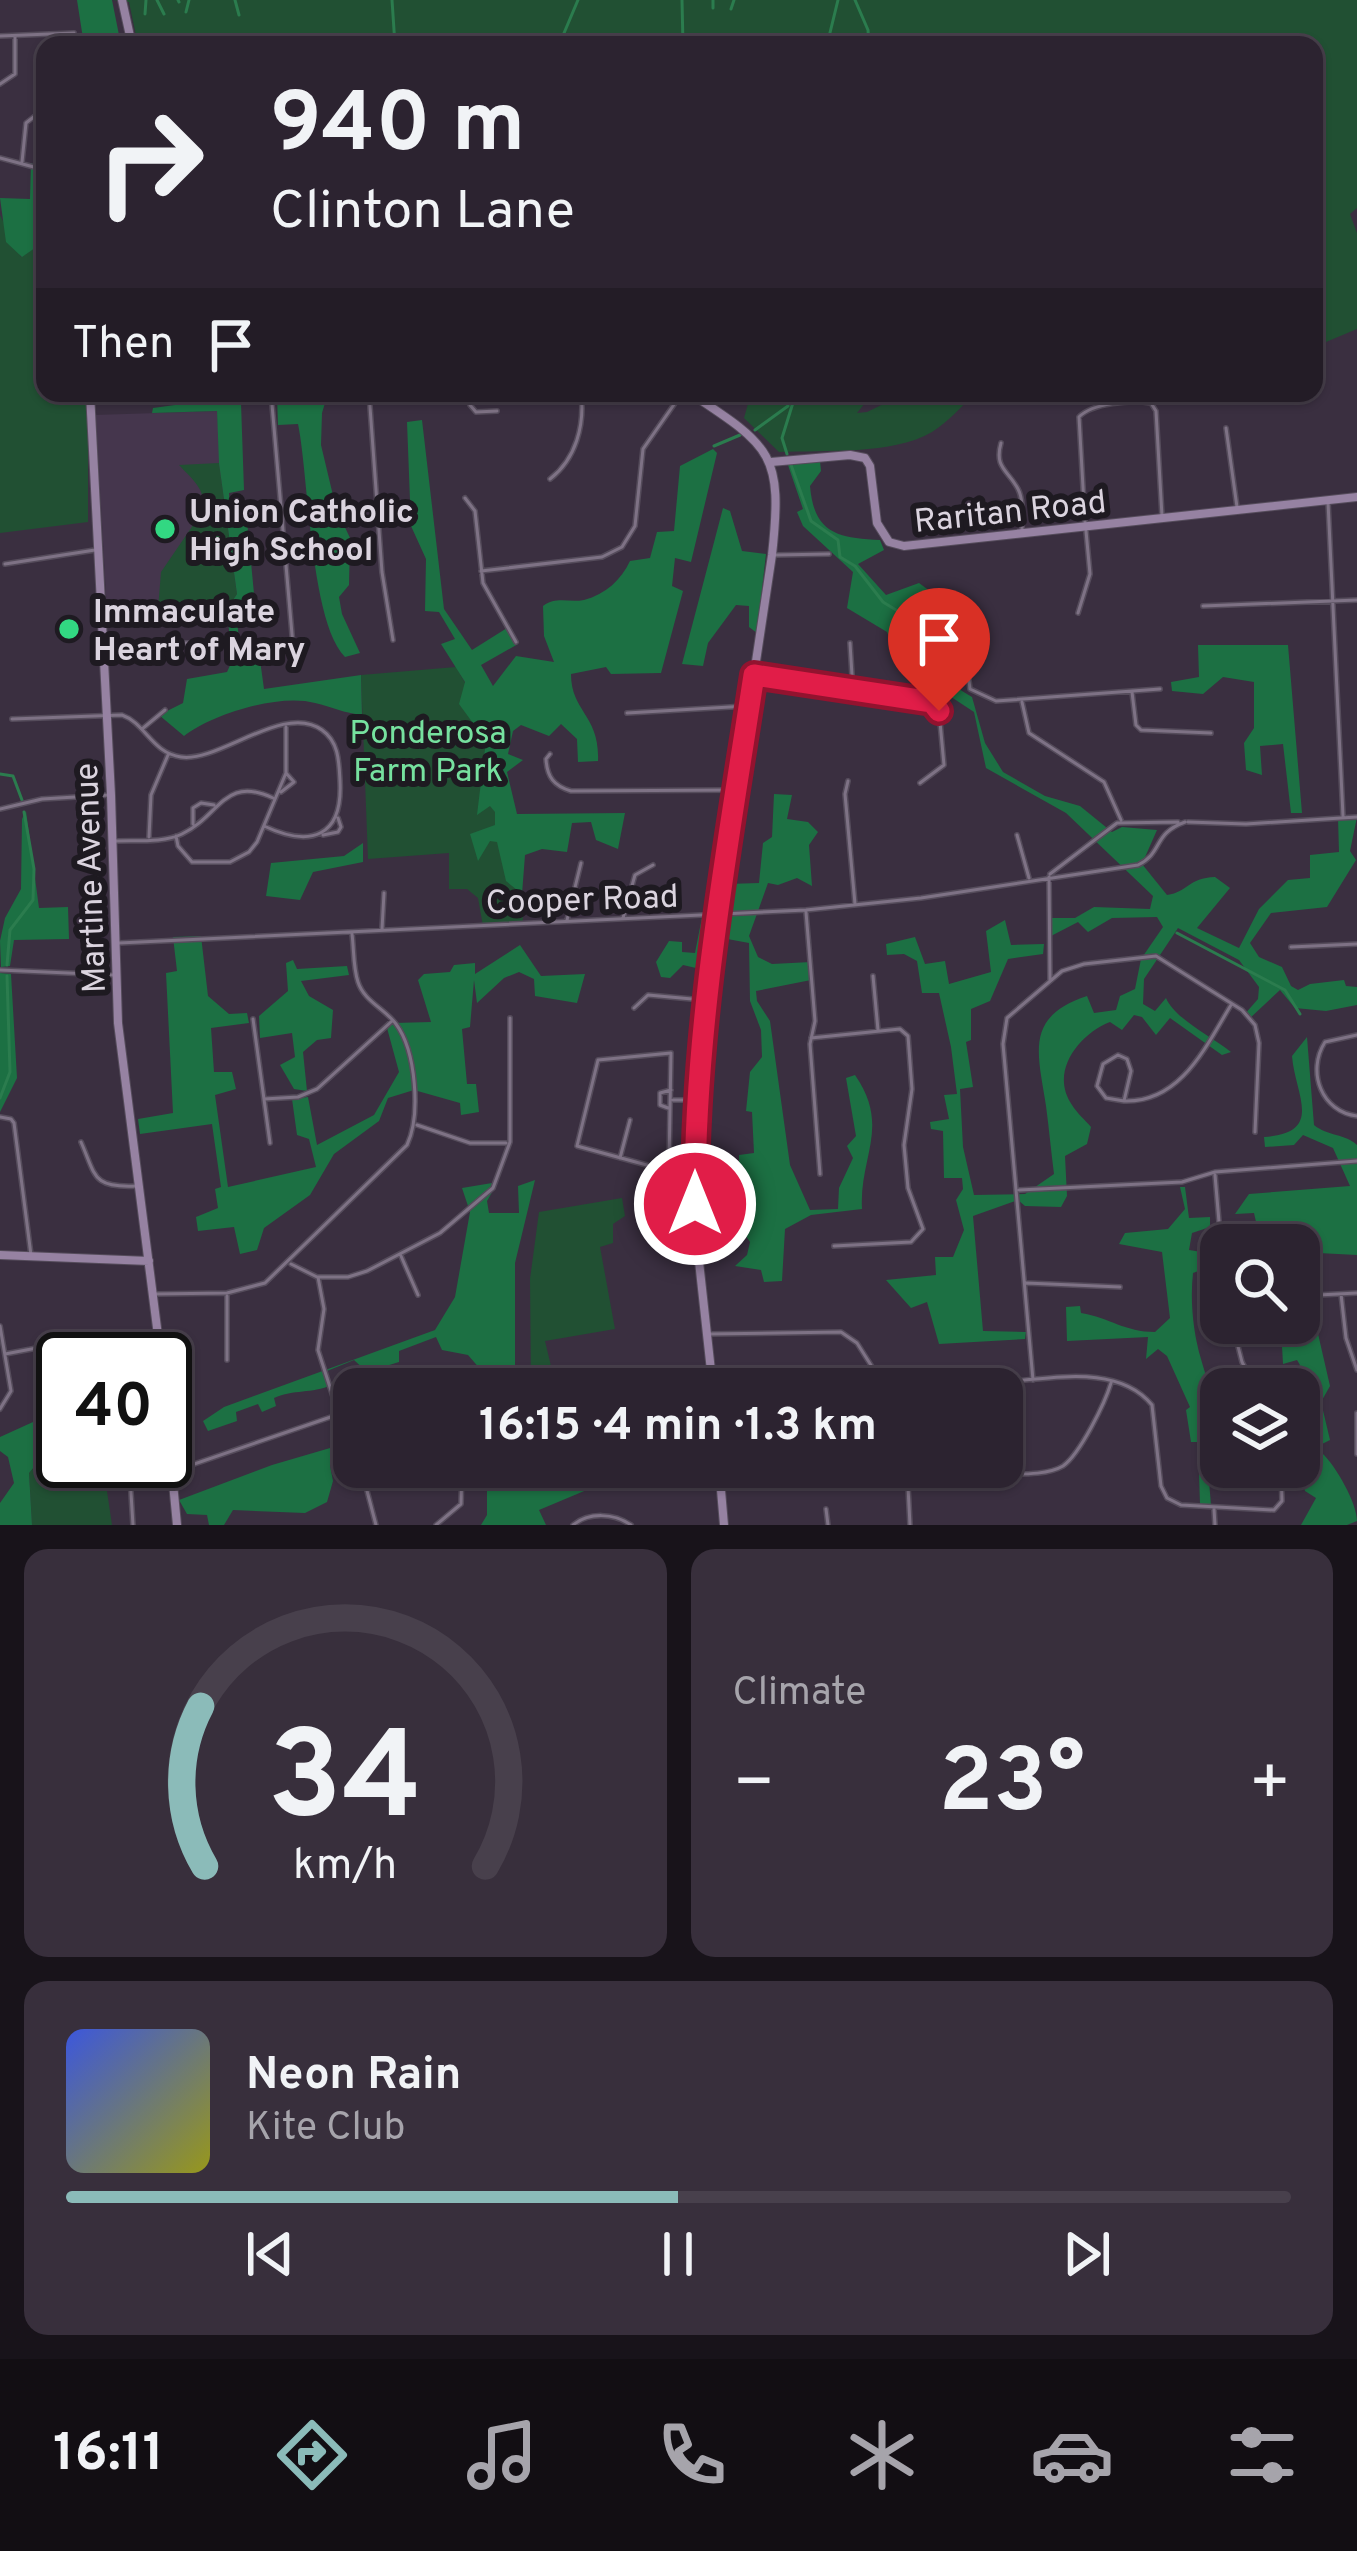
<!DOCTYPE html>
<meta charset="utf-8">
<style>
body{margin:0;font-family:Overpass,sans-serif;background:#382f3c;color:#f1f3f6;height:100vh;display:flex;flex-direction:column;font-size:45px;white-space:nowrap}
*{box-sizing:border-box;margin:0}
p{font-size:39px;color:#a6a4ab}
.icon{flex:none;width:66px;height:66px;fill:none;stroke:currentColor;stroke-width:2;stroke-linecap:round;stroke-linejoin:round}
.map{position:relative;height:1525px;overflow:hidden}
.details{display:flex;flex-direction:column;gap:24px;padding:24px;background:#18131a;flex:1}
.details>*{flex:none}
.hud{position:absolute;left:36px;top:36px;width:1287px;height:366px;border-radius:24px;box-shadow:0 3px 9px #0004,0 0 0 3px #48404c;background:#2c2330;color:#f1f3f6;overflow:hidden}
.buttons{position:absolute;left:1200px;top:1224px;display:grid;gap:24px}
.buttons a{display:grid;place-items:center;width:120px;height:120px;border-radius:24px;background:#2c2330;box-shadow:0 3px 9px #0004,0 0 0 3px #48404c;font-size:60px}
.speed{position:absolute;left:36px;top:1332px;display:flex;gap:24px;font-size:60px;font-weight:700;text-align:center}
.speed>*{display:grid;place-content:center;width:156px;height:156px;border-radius:50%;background:#2c2330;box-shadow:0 3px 9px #0004,0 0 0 3px #48404c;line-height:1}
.speed .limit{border:6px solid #111;border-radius:18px;background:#fff;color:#111}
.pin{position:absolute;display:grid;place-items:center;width:102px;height:102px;color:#fff;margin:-123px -51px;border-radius:50% 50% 50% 0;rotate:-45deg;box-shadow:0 0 12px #0007}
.pin .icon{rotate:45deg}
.me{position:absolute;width:132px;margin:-66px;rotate:0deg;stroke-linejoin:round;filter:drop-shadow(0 0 9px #0008)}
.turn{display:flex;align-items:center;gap:42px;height:252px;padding:0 36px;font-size:54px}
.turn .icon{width:156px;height:156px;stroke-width:2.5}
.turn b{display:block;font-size:84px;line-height:102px}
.then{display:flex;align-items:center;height:114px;padding:0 36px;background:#0003;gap:24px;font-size:45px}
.big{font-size:90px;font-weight:700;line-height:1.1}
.details .widget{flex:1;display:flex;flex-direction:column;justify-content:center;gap:18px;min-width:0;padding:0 42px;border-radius:24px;background:#382f3c}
.details .dial{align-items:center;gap:0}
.dial svg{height:312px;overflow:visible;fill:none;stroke:#48404c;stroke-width:7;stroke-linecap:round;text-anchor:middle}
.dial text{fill:#f1f3f6;stroke:none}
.song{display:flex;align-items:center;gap:36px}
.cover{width:144px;height:144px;border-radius:18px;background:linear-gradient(135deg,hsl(230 70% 55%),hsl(60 70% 35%))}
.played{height:12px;border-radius:6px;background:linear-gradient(90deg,#8bbbb9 50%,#48404c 50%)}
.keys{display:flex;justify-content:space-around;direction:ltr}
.heat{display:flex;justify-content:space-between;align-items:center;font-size:66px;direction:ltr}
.details .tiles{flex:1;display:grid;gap:24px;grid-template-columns:1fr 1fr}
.widget:last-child{grid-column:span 2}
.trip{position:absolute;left:333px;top:1368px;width:690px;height:120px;border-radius:24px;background:#2c2330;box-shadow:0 3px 9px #0004,0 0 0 3px #48404c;font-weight:700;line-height:120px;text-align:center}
.menu{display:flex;height:192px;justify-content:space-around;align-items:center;background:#120e13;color:#a6a4ab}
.menu .icon{width:84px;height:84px}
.menu .active{color:#8bbbb9}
.menu b{font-size:54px;color:#f1f3f6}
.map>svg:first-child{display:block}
.built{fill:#45364d}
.green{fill:#215033}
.forest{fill:#1c7043}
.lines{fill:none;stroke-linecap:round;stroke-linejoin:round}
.stream{stroke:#2b7c4e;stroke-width:3}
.street-casing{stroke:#554c5b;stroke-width:6}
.secondary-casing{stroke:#554c5b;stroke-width:10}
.street{stroke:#7e7285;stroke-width:3}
.secondary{stroke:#9682a2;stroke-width:8}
.route-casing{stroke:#92132f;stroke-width:30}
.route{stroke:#e11d48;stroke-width:21}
.poi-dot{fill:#32d882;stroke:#1e1a21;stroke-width:4.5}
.labels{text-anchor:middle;stroke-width:12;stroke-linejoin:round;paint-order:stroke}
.poi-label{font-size:33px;font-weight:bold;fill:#dbd4df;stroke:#1e1a21;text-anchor:start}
.street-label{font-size:33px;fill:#dbd4df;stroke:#1e1a21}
.park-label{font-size:33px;fill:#76e19f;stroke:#1e1a21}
</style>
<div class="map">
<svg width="1357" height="1525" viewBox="0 0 1357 1525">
<rect width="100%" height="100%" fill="#3a2f40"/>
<path class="built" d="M217,411l12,195 -122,6 -11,-197z"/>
<path class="green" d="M112,0h1245v208l-7,6 7,19v96l-43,18v-302h-1176l-9,-43z
M0,215l21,42 24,-16v152h43v129l-88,11z
M751,393h122l-16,20 10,-1 39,-19h69c-13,13 -27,29 -43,39 -39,23 -108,18 -153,20l-35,-34z
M219,463l18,131 -8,12 -71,3 3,-37 41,-60c6,-21 -9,-32 -23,-47z
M456,667l37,65 29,162 1,31 -40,1 -5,-28 -11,-9h-18v-36l-81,6 -7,-184z
M622,1198l3,18 -12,8v19l-13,4 15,82 -70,12 11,46 -25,2 -1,-110 9,-67z
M63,1432v29l40,3 9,61h-80l-3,-52z"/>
<path class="forest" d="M77,0h35l9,45h-37z
M31,163l14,7v71l-23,16 -16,-15 -6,-44 30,1z
M209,393h17l1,10h14l3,87 -15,3 1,18 16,-1 9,94 -19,4 5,55 19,-3 4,29 97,-14 1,40c-18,-2 -30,-8 -47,-12 -35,-10 -103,11 -131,33l-25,-21 24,-12 4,-24 40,-7 5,-11 -4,-41 -20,-11h-50l71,-3 8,-12 -18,-131 -2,-52 -65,2 1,-5 51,-7z
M315,393h13l-6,20 -1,32 15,63 14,30 -1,47 -10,12 3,17 18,39 -15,4c-35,-35 -36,-180 -47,-233l-20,1 -1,-29 30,3z
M422,420l22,189 28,41 35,-22 11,16 -37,21 12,21 23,-30 38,6 -10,-26 -1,-30c14,-10 25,-3 41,-6 22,-6 37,-20 46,-39l20,-3 7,-26 17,-1 6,-65 33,-17 4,4 -26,109 -16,-4 -3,28 11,5 -22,82 -50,1 -5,-7 -35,7c0,38 29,41 27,87l-20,1 -1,-23 -16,-15 -12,12 -28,-11 -8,6 -5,23 15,6 -16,12 10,42 108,-1 -7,36 -22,-9 -5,-18 -19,1 -5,29 -25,-3 -17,6 -3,39 -16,-13 -9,-39 -7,-1 -12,20 -8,-27 25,-9v-13l-5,-6 -13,9 9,-74 -27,-37 6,-22 -24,-38 14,-5 -16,-27 -14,-1 1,-52 -15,-33 -4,-104z
M820,461l1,10 -11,15c4,47 27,52 70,54l4,10 -26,14 28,31 33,-12 19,14 2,10 -14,1c5,48 2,63 46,89l13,46 18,29 42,24 35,10 32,26 10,-5 35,3 -15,34 25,31c21,-3 21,-17 48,-18l15,11 -33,40 42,20 20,-39 29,-29 22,-2v-23l29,-3 -1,-34 19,-1 -7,34 6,9 -29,47 -56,6 -21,30 9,14 23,10 9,19 7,4 12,-6 34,-4 2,6 11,1v18l-31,6 -31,-3 -15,-18 -31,29 -5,-4 14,-16 1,-12 -20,-27 -61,-32 -34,51 -1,25 12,7 11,-13c9,21 45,38 65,54l-9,3 -52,-37 -14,17 -14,-18 -8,-2 -12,15 -12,-8c-31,12 -61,50 -38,83 5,8 13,15 19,22l-4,17 -22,12 2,40 -6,11 -36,-1 -7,-6 -45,16 10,115 43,1 -1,7 -86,5 -12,-42 -16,6 -25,-28 50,-5 -1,-18h18l11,-27 -8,-30 7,-11 -1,-11h-18l-1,-47 -12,-2 -1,-7 19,-3 -5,-24 13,-1 -6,-47 -12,-54h-17l-5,-32 -13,-7 -17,1 -1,-11 29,-7 10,27 20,-3 4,23 42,-12 -5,-41 19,-11 6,25 33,-1 -1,10 -35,5 -18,42 -19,8v31l-5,2 7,45 -13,2 3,58 11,48 51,-1 29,-20c-3,-23 -5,-46 -8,-68 -8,-53 -22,-89 41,-110l7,17 22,-3 4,-14 15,-7 6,-30 22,-32 -6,-10 -45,1 -24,14 -10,-10 -27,14 1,-18h23l19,-11 56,2 3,-13 -87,-83 -80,-45 -12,-56 -38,-25 -11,-29 -27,2 -11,-28 -40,-24 6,-36 -50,-46 -6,-14 6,-3 -15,-44z
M723,508l7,3 12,40 24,3 -9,79 -8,-6v-21l-13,-1 -28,38 -5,23 -21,-2z
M1198,645h90l14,168h-11l-8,-69 -23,2 2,29 -16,-5 -2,-27 10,-15v-46l-31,-5 -20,17 -31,-3 -1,-9 28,-5z
M774,794l18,1 -5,24 21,3 10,10 -9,13 3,41 -15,-8 -19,7 -10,-2 -19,53 9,21 14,7 39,-2v18l-55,11 1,10 13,20 20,144 20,45 28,-1 1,-21 14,-30 -6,-12 9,-10 -10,-58 9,-3c36,52 4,81 7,134l-51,6 -26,14 -3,52 -18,1 -3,-12 -26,-4 12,-11 3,-13 -9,-13 9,-30 -11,-19v-25l15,-2 -2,-41 -6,-1 4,-39 12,-15 -1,-27 -11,-29 -1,-58 -27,-5 6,-54 31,-1 4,-40 9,-6z
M26,811l13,97 29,-1 1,32 -55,1 -4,26 -9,1 -1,-26 5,-23 16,-29 1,-70z
M363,843v19l-50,10 -13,28 -34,-4 5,-33 73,-7z
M702,917h8l-10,70h-5l1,-19 -13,-3 -13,13 -9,-1 -5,-15 13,-21 13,1v10l13,1z
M201,936l7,60 21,18 18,-1 2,10 -38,5 3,44h18l4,17 -21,6 13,92 88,-20 -7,-28 -12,-4 -5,-36 16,-2 9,48 57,-30 25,-43 -12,-44 7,-5 37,-1 -13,-42 6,-6 26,-2 4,-7 21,-2v11l45,-29 21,31 44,-2 -8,29 -42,-7 -1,-17 -15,-7 -15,6 -27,25 -3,-23 -4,47 -8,2 5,55h9l3,28 -18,3 -1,-12 -46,-13 -26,8 -9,23 -45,33 -24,41 -46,33 -7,22 -17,4 -6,-27 -36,4 -2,-14 22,-9 -3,-19 6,-2 -9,-63 -72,10 -2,-15 35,-6 -7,-140 11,-2 -4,-34z
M293,960l4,9 50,-3 2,9 -48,6 8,15 24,14 -2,28 -14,2 -14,12 4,39 -13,-2 -14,-24 15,-8 -3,-24 -32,5 -1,-22 29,-25 -2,-28z
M0,973l11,1 6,104 -17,34z
M1307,1037l7,88c13,11 32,9 43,20v110l-58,-3v-7h-49l9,-10 -5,-22 -19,1 14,-20 101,-8 -17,-38 -30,-13 -9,10 -29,2 -1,-10c61,-4 31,-42 28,-81z
M535,1180l-20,83v126h-18l-5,-18 -11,-1 -13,-15 -26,-5 -6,-13 -37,14v11l-32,10 -13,-12 -27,11 5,14c-21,9 -38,4 -58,13l2,8 -14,6 -4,-8 -22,8 1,9 -29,10 -5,-10 21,-14 211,-77 20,-33 15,-85 -8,-24 36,-6 -11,19 2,12h30l-1,-27z
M1180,1187h5l4,31 21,-1v10l-18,6 -3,17 26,4v11l-22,8c-3,28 0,59 8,86 9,33 20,49 20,84l-15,2 5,60 -11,-1 -2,-62h-7l-5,-32 4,-3 -23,-51 -9,-7 -12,10 2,-22 -81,4 -1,-34 14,-1 1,7c29,5 44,19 74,19l15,-14 -8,-66 -43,-8 6,-11 43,-4 17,-20z
M1268,1323l48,2 14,61 -9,16 9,38 -8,4v9c14,13 35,50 35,68l-10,4h-46l15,-27 -11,-7 -6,-24 11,-10 -11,-33 9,-7 -4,-13 -5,2v-17l-24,-4 25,-20 -3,-5 -14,4 -1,-18 -10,-7z
M63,1378v54l-34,41 3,52h-32v-22l14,-20 -6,-26 -8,-6v-14l44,-20 -3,-37z
M354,1441v14l-24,10 3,16 -6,21 -22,11 -72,-3 -9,15h-15l-2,-10 -20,-1 -8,-14 93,-35z
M502,1467h17l8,15 60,-4 2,11 -50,21 7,15h-65l6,-10v-40l15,-2z"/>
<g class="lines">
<path class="stream" d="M157,0l7,14
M178,0l1,2
M235,0l4,15
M392,0l3,45
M682,0l1,45
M713,0v8
M855,0l13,30 1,15
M731,9l3,-9
M186,12l3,-12
M145,14l1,-14
M559,45l19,-45
M827,45l11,-45
M755,430l33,-24
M714,446l26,-11
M787,454l-5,-16 14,-45
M790,462l21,59 27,19 2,17 15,9 28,36 21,13 8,16 11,6 8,30 10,12
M0,774l13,2 9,24
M1177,933l108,57 15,24
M7,965l3,-35 23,-30 1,-31 -10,-57
M0,1098l10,-26 -3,-96"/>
<defs>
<path id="street" d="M0,36l74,-3
M0,84l15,-10v-37
M0,158l45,12
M22,162l4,-39 19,-15
M271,393l23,264
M369,393l13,179 11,68
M468,393l2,12 6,7 21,-1
M1226,428l11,79
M1001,443c-7,25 7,27 17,46 6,11 4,30 4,42
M550,479c26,-20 35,-54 31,-86
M465,498l10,13 8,72 33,59
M1328,502l15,314
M1085,522l-6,-105c13,-14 52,-17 72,-14l5,8 6,105
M776,555l53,-1
M5,564l90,-14
M481,571l121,-14 20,-10 13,-21 8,-77 39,-56
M1203,606l154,-6
M1078,613l12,-39 -4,-43
M104,643h92
M850,643l3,48
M965,648l5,41 26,12 164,-12
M755,675l177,27 7,9 5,54 -24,18
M1132,692l4,33 5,5 70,3
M1022,702l7,31 75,49 17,38
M627,713l120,-7
M12,719l110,-4c23,8 30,38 59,42 38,6 103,-55 141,-27 17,12 17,32 18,51 3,56 -29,67 -76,45
M142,729l23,-19
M550,754l-4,5c1,18 8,27 25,32l164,-1
M848,781l-3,13 10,110
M281,792l13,-10 -8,-9
M0,809l42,-10 67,-4
M1188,822l58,2 111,-7
M193,824v-16l8,-5 13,2
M323,835l15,-3 3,-5 -3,-9
M1017,835l12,43
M176,836l2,10 14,16h38l19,-10 8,-10 29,-69v-46
M149,837l2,-42 17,-40
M114,841c21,-1 50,2 68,-7 38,-18 42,-59 91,-36
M1050,874l67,-51 61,-1
M1049,877l1,103
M806,912l9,109 -5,23 10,130
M623,918l12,-43 18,-10
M567,920l14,-57
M382,929l2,-36
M119,943l687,-33 115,-12 217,-33c26,-13 14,-31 47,-43
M1291,947l66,-3
M0,970l113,5
M873,976l5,54
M634,1008l14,-13 55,5
M253,1019l17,124
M1357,1035l-32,7c-19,30 -3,70 32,74
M811,1038l89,-9 8,7 4,53 -8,56 4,43 15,41 -12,13 -77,4
M1118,1055l9,4 4,12 -7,30 -18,-3 -9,-12 6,-22z
M264,1099l34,-2 19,-8 75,-68
M673,1100h21
M1124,1101c57,2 82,-55 107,-96
M668,1108l-8,-3v-12l11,-3
M0,1117l11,2 3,4 17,132
M417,1125l53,18h36
M81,1142c15,34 11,46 55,44
M620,1158l10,-38
M669,1165l2,-112 -73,7 -21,86 77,21 39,-5
M1215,1175l6,70
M1019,1190l163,-8 33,-10 142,-11
M401,1256l17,39
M291,1264l26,13h31l19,-6 73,-38 53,-45 17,-46v-124
M318,1277l6,32 -6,41 20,62
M1026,1283l94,4
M155,1294l72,-1 38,-10 142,-138c14,-30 9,-94 -11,-121 -11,-15 -32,-23 -38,-42 -5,-15 -4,-33 -6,-48
M1341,1294l5,44 11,32
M1299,1296l58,-3
M1232,1323l10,39 14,27
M0,1326l11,65 -11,18
M708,1334l133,-2 16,11 29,46
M5,1354l53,-10 99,-8
M227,1360v-64
M1033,1380l-30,-336 4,-26 55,-47 22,-7 72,-8 86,54 13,15 4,18 -4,89
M413,1389l21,-6 17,6
M925,1389c24,-8 50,-6 75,-7 47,-2 117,-20 152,23l9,81 6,12 14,7 93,5 8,-9 -1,-34
M1357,1413v41
M129,1461l4,64
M907,1467l3,58
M174,1471l180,-62
M1006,1474c16,0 42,1 57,-8 17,-12 42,-63 48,-83
M826,1509l2,16
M1214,1509l1,16
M376,1525l-10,-38 5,-8 14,-5
M436,1525l25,-21 1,-37
M573,1525c16,-13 41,-12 58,0"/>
<path id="secondary" d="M122,0l10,45
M90,393l21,402 7,228 43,336
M690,393c82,54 93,61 82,162l-67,445 -11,114 1,111 18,164
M771,462l79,-7 15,3 5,8 7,57 12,19 15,4 453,-49
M0,1255l149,6
M165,1399l12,126
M719,1467l5,58"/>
</defs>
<use href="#street" class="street-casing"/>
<use href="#secondary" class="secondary-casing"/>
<use href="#street" class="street"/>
<use href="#secondary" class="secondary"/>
</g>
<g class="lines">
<defs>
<path id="route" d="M695,1204c-1,-178 32,-353 59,-529l178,27 7,9"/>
</defs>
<use href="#route" class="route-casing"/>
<use href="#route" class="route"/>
</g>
<g class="poi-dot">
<circle cx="165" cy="529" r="12"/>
<circle cx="69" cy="629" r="12"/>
</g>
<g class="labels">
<g class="poi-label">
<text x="189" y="522">Union Catholic<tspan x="189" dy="38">High School</tspan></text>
<text x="93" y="622">Immaculate<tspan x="93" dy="38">Heart of Mary</tspan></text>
</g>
<g class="street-label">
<text transform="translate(1010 510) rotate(-6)" y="12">Raritan Road</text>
<text transform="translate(89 878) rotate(-92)" y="12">Martine Avenue</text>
<text transform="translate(582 898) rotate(-2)" y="12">Cooper Road</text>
</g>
<g class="park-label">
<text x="428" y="743">Ponderosa<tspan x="428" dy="38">Farm Park</tspan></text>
</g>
</g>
</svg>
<div class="buttons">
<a><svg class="icon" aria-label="search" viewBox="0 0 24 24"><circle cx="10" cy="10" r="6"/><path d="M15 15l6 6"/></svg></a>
<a><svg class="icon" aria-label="layers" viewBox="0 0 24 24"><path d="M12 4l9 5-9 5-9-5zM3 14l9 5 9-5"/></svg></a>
</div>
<div class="speed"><div class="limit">40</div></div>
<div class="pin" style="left:939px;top:711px;background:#d93025"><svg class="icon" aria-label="arrive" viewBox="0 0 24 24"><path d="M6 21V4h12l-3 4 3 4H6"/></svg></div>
<svg class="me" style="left:695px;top:1204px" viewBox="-20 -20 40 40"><circle r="17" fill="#e11d48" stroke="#fff" stroke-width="3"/><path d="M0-11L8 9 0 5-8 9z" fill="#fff"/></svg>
<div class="trip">16:15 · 4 min · 1.3 km</div>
<div class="hud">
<div class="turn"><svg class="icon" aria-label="right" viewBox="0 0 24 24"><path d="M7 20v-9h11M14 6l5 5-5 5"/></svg><div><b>940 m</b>Clinton Lane</div></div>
<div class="then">Then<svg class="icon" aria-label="arrive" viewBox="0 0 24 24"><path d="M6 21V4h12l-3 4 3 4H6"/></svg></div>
</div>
</div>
<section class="details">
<div class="tiles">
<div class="widget dial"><svg viewBox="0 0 100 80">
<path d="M14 69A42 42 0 1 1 86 69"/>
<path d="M14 69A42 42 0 0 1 13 28" stroke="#8bbbb9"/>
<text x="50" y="56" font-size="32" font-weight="700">34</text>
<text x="50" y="72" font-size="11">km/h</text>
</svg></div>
<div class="widget"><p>Climate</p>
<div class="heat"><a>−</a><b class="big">23°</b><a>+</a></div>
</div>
<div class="widget">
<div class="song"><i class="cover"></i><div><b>Neon Rain</b><p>Kite Club</p></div></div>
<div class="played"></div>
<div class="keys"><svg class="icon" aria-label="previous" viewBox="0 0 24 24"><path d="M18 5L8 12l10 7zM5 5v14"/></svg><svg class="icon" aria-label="pause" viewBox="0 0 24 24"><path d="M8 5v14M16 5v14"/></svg><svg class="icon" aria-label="next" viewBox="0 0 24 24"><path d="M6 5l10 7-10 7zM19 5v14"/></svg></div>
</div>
</div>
</section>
<nav class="menu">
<b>16:11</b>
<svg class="icon active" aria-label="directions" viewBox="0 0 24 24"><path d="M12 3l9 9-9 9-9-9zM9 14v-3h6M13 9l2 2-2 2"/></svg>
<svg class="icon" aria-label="music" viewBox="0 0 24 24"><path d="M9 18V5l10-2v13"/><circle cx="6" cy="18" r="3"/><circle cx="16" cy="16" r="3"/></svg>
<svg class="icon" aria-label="phone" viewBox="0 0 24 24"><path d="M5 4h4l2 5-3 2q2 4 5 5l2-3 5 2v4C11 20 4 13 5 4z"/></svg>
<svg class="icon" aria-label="climate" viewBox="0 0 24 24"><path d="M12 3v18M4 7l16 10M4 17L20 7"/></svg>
<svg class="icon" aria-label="car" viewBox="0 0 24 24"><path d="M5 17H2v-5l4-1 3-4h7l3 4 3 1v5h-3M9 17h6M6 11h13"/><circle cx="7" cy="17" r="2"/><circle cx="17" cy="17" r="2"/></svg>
<svg class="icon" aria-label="filters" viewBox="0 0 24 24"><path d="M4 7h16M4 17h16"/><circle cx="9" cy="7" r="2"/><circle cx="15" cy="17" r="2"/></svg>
</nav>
